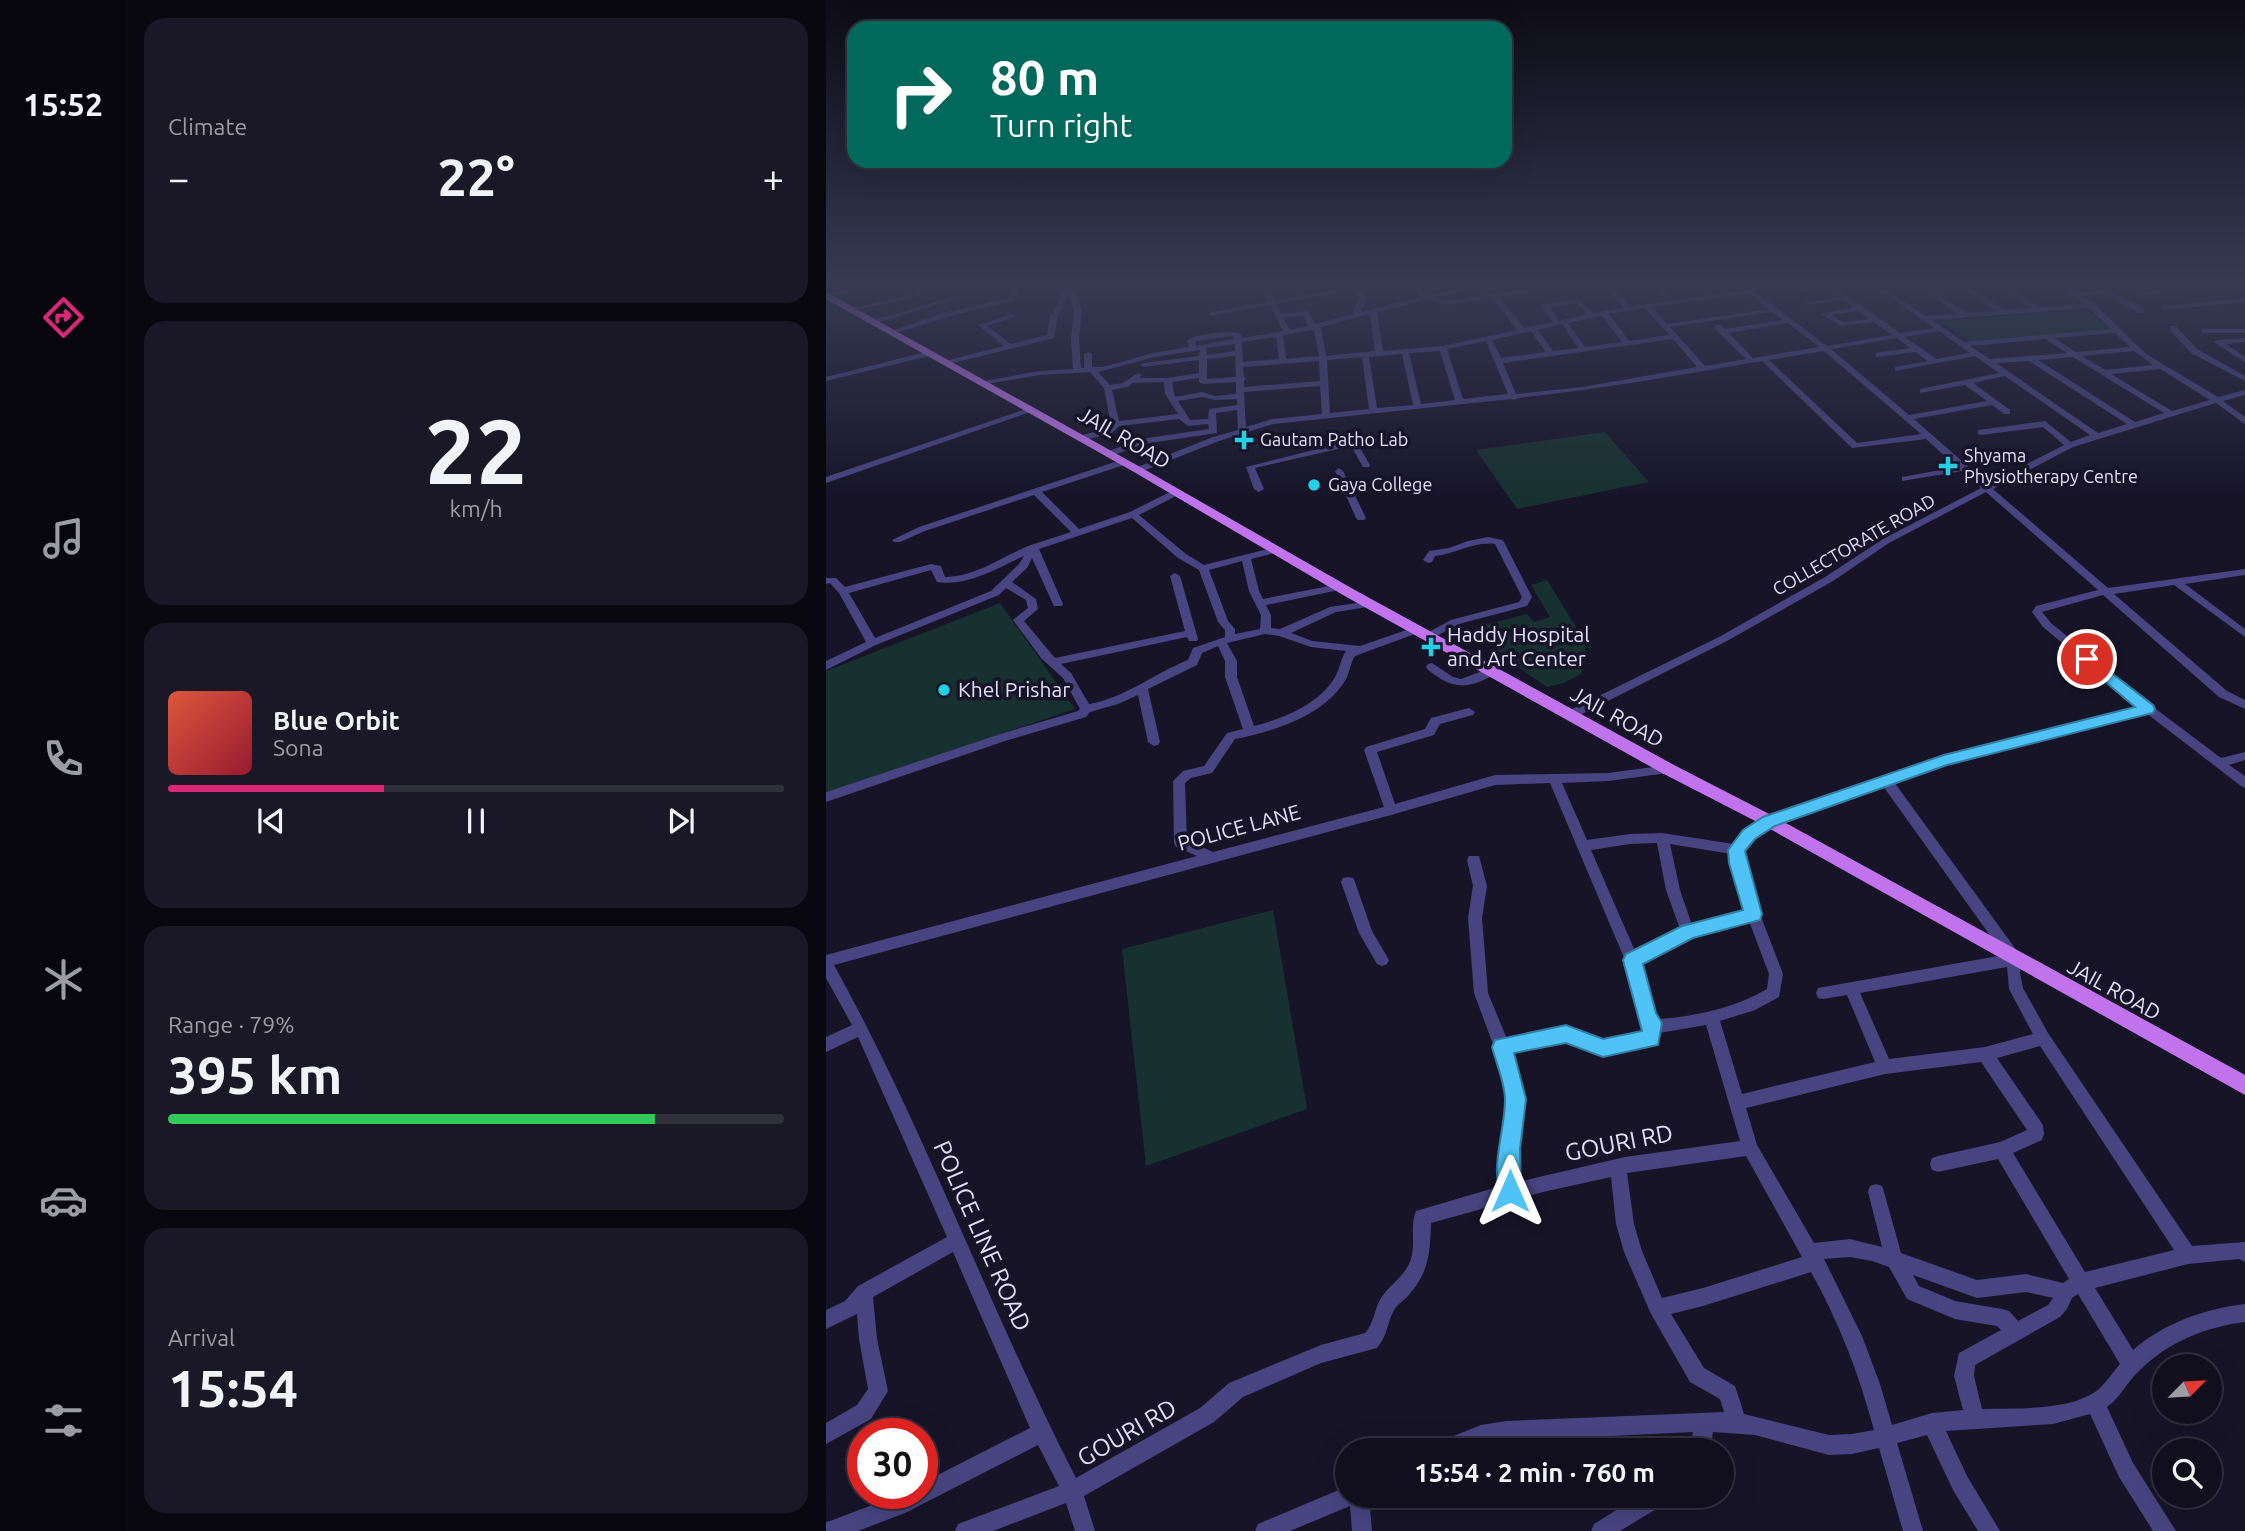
<!DOCTYPE html>
<meta charset="utf-8">
<style>
body{margin:0;font-family:Ubuntu,sans-serif;background:#1a1827;color:#f1f3f6;height:100vh;display:flex;flex-direction:column;font-size:26px;white-space:nowrap}
*{box-sizing:border-box;margin:0}
p{font-size:23px;color:#9c9ca4}
.icon{flex:none;width:38px;height:38px;fill:none;stroke:currentColor;stroke-width:2;stroke-linecap:round;stroke-linejoin:round}
.map{position:relative;flex:1;overflow:hidden}
.side{display:flex;flex-direction:column;gap:18px;padding:18px;background:#090810;width:700px}
.side>*{flex:none}
.top-card{position:absolute;left:21px;top:21px;width:665px;height:147px;border-radius:21px;box-shadow:0 7px 28px #0002,0 0 0 2px #302f3c;background:#00695c;color:#fff;overflow:hidden}
.needle{width:46px;rotate:66deg}
.tools{position:absolute;left:1326px;top:1354px;display:grid;gap:14px}
.tools a{display:grid;place-items:center;width:70px;height:70px;border-radius:50%;background:#110f1e;box-shadow:0 7px 28px #0002,0 0 0 2px #302f3c;font-size:35px}
.speed{position:absolute;left:21px;top:1418px;display:flex;gap:14px;font-size:35px;font-weight:700;text-align:center}
.speed>*{display:grid;place-content:center;width:91px;height:91px;border-radius:50%;background:#110f1e;box-shadow:0 7px 28px #0002,0 0 0 2px #302f3c;line-height:1}
.speed .limit{border:10px solid #d22;background:#fff;color:#111}
.pin{position:absolute;display:grid;place-items:center;width:60px;height:60px;color:#fff;margin:-30px;border:4px solid #fff;border-radius:50%;box-shadow:0 2px 7px #0007}
.me{position:absolute;width:77px;margin:-38px;rotate:0deg;stroke-linejoin:round;filter:drop-shadow(0 0 5px #0008)}
.turn{display:flex;align-items:center;gap:24px;height:147px;padding:0 28px;font-size:32px}
.turn .icon{width:91px;height:91px;stroke-width:2.5}
.turn b{display:block;font-size:49px;line-height:60px}
.big{font-size:52px;font-weight:600;line-height:1.1}
.side .widget{flex:1;display:flex;flex-direction:column;justify-content:center;gap:10px;min-width:0;padding:0 24px;border-radius:21px;background:#1a1827}
.side .dial{align-items:center;gap:0}
.dial b{font-size:91px;line-height:1}
.song{display:flex;align-items:center;gap:21px}
.cover{width:84px;height:84px;border-radius:10px;background:linear-gradient(135deg,hsl(10 70% 55%),hsl(350 70% 35%))}
.played{height:7px;border-radius:4px;background:linear-gradient(90deg,#db2777 35%,#302f3c 35%)}
.keys{display:flex;justify-content:space-around;direction:ltr}
.heat{display:flex;justify-content:space-between;align-items:center;font-size:38px;direction:ltr}
.charge{height:10px;border-radius:5px;background:linear-gradient(90deg,#34c759 79%,#302f3c 0)}
.trip{position:absolute;left:509px;top:1438px;width:399px;height:70px;border-radius:35px;background:#110f1e;box-shadow:0 7px 28px #0002,0 0 0 2px #302f3c;font-weight:600;line-height:70px;text-align:center}
main{display:flex;flex:1;min-height:0}
.menu{display:flex;flex-direction:column;width:126px;justify-content:space-around;align-items:center;background:#07060c;color:#9c9ca4}
.menu .icon{width:49px;height:49px}
.menu .selected{color:#db2777}
.menu b{font-size:32px;color:#f1f3f6}
.map>svg:first-child{display:block}
.green{fill:#173130}
.lines{fill:none;stroke-linecap:round;stroke-linejoin:round}
.minor{fill:#474481;fill-rule:evenodd}
.major{fill:#c073ed;fill-rule:evenodd}
.route{fill:#4fc3f7;stroke:#337fa1;stroke-width:2}
.poi-dot{fill:#22cfe3;stroke:#171428;stroke-width:2.5}
.labels{text-anchor:middle;stroke-width:7;stroke-linejoin:round;paint-order:stroke}
.far-poi-label{font-size:18px;fill:#e2defb;stroke:#171428;text-anchor:start}
.far-street-label{font-size:18px;fill:#e2defb;stroke:#171428}
.street-label{font-size:21px;fill:#e2defb;stroke:#171428}
.poi-label{font-size:21px;fill:#e2defb;stroke:#171428;text-anchor:start}
.near-street-label{font-size:24px;fill:#e2defb;stroke:#171428}
</style>
<main>
<nav class="menu">
<b>15:52</b>
<svg class="icon selected" aria-label="directions" viewBox="0 0 24 24"><path d="M12 3l9 9-9 9-9-9zM9 14v-3h6M13 9l2 2-2 2"/></svg>
<svg class="icon" aria-label="music" viewBox="0 0 24 24"><path d="M9 18V5l10-2v13"/><circle cx="6" cy="18" r="3"/><circle cx="16" cy="16" r="3"/></svg>
<svg class="icon" aria-label="phone" viewBox="0 0 24 24"><path d="M5 4h4l2 5-3 2q2 4 5 5l2-3 5 2v4C11 20 4 13 5 4z"/></svg>
<svg class="icon" aria-label="climate" viewBox="0 0 24 24"><path d="M12 3v18M4 7l16 10M4 17L20 7"/></svg>
<svg class="icon" aria-label="car" viewBox="0 0 24 24"><path d="M5 17H2v-5l4-1 3-4h7l3 4 3 1v5h-3M9 17h6M6 11h13"/><circle cx="7" cy="17" r="2"/><circle cx="17" cy="17" r="2"/></svg>
<svg class="icon" aria-label="filters" viewBox="0 0 24 24"><path d="M4 7h16M4 17h16"/><circle cx="9" cy="7" r="2"/><circle cx="15" cy="17" r="2"/></svg>
</nav>
<section class="side">
<div class="widget"><p>Climate</p>
<div class="heat"><a>−</a><b class="big">22°</b><a>+</a></div>
</div>
<div class="widget dial"><b>22</b><p>km/h</p></div>
<div class="widget">
<div class="song"><i class="cover"></i><div><b>Blue Orbit</b><p>Sona</p></div></div>
<div class="played"></div>
<div class="keys"><svg class="icon" aria-label="previous" viewBox="0 0 24 24"><path d="M18 5L8 12l10 7zM5 5v14"/></svg><svg class="icon" aria-label="pause" viewBox="0 0 24 24"><path d="M8 5v14M16 5v14"/></svg><svg class="icon" aria-label="next" viewBox="0 0 24 24"><path d="M6 5l10 7-10 7zM19 5v14"/></svg></div>
</div>
<div class="widget"><p>Range · 79%</p><b class="big">395 km</b><div class="charge"></div></div>
<div class="widget"><p>Arrival</p><b class="big">15:54</b></div>
</section>
<div class="map">
<svg width="1419" height="1531" viewBox="0 0 1419 1531">
<rect width="100%" height="100%" fill="#171428"/>
<path class="green" d="M1262,310l23,21 -139,12 -32,-22z
M779,432l44,50 -132,27 -41,-59z
M721,580l38,62v21l-4,11 -17,9 -17,4 -45,-31 -22,-30 47,-12 7,8 16,-5 -19,-32z
M174,603l75,106 -249,83v-121z
M447,910l34,199 -161,57 -24,-217z"/>
<g class="lines">
<path class="minor" d="M39,283h12l-51,15v-4z
M176,283h17l-2,2 1,11 -6,5 -64,16 -55,17 -4,-2 54,-19 65,-15 2,-2v-10l-31,5 -3,-2z
M204,283h13l20,5 1,-5h7l-1,4 48,-4 -44,7 2,2 6,18 -3,29 2,29h3v-14l4,-2 4,2v13h11l50,-14 36,-6 -2,-7c12,-6 41,-11 54,-6l1,4 41,-7 -13,-26 -61,11 -1,-2 4,-2 56,-10 -7,-15 -13,-4h13l6,3 19,-3 -1,5 -16,2 6,10 74,-13 -2,-4h28l-17,4 10,10 -7,15 59,-15 -10,-14h7l9,13 43,-9v-4h6v6l-38,8 11,4 113,-18h18l-80,14 25,31 29,-6 -12,-16 4,-2 33,-5 16,14 29,-5 -20,-25h7l20,24 94,-14 -13,-10h8l12,9 17,-3 5,-4 25,-2 6,1 14,5 62,-6 -23,6 63,44 34,-5 -39,-28 -30,-17h9l52,33 32,-2 -30,-21 -1,-1 3,-2 37,23 30,-2 -32,-21v-2l2,-1 39,23 26,-2 -39,-25h8l40,25 43,-4 -30,-21h8l13,9 31,-2 38,19v4h-6l-35,-20 -23,3 15,8 51,50 72,43 27,-7v5l-22,6 22,16v7l-29,-21 -143,44 -80,42 115,99 137,-19v6l-60,9 60,45v8l-71,-52 -60,9 113,97 18,9v9l-26,-12 -116,-102 -61,17 9,11 101,83 69,52 24,-6v8l-16,5 16,11v12l-4,-2 -95,-73 -200,51 -52,18 126,173 2,4 -2,14 3,15 25,45 144,213 53,-4v20l-6,-3 -51,5 -93,24 38,62c31,-27 71,-41 112,-46v18c-40,5 -77,20 -106,49 -12,11 -19,27 -32,36l26,56 43,68h-23l-34,-54 -29,-63 -37,10 -107,7 21,45 33,55h-22l-25,-41 -26,-55 -30,8 26,88h-20l-24,-83 -27,6 -23,1 -74,-20 -42,-3 -3,19h-20l3,-19 -187,9 -25,4 -15,6h-35l3,-7 47,-19 25,-4 218,-9 -4,-13 -30,-17 -39,-68 -27,-62 -8,-28 -5,-47 -68,15 -112,31c-1,31 -2,49 -23,73 -3,4 -9,7 -12,11 -9,13 -8,29 -19,41l-56,15 -78,34 -29,25 -130,74 11,35h-20l-9,-28 -73,28h-38l3,-7 101,-38 -21,-41 -133,68 -47,18h-32v-9l4,-1 74,-28h18v-10l108,-55 -77,-176 -80,45 4,42 11,52 -17,28 -45,25v-21l31,-18 11,-16 -9,-50 -2,-25 -31,15v-19l19,-9 13,-15 89,-49 -89,-200 -32,15v-15l26,-12 -26,-47v-23l371,-99 -21,-9 -2,-4 -1,-62 10,-10 21,-5 23,-33 16,-4 -18,-52v-16l-7,-15 -16,7 -5,12 -49,24 12,53 -2,3 -4,1 -6,-4 -10,-47 -20,9 -28,8 -4,5 -81,24 -179,61v-10l171,-57 81,-24 2,-2 -17,-31 -22,-20 -28,-38 15,-12 -2,-8 -20,-12 -7,7 -123,50 -50,25v-9l40,-19 -27,-49 -9,-10 -4,1v-6h10l9,9 86,-23 10,2 4,11c30,0 57,-20 83,-31 14,-5 29,-9 43,-14l-37,-37 -109,36 -25,11h-6l-2,-2 27,-13 205,-68 4,3 -1,2 -85,28 37,37 51,-17 44,-22h6v4l-41,21 47,39 18,11 72,-18 3,1v4l-28,7 8,32 4,8 76,-15 5,3 -5,3 -73,15 5,10v13l9,1 50,-22 40,-6 5,3 -1,2 -38,6 -45,21 21,8 48,5 55,-19h8l1,2 -1,2 -68,25c-5,7 -5,17 -10,25 -23,36 -71,50 -110,58l-23,34 -21,5 -6,5 2,57 26,12 171,-45 -20,-57 2,-3 59,-18 6,-11 38,-10 6,4 -2,3 -33,9 -6,11 -57,17 18,52 100,-29 113,-2 60,-8 6,4 -6,4 -60,8 -46,2 25,57 43,-6 32,-1 72,11 10,-14 20,-12 180,-62 195,-49 -96,-80 -11,-15 4,-6 62,-16 -112,-98 -97,51 -56,38 -106,60 -153,77h-8l-2,-3 2,-3 153,-75 106,-60 58,-38 98,-51 -19,-17 -60,10v-4l55,-10 -31,-28 -74,9 -90,-87c-81,14 -162,28 -244,37l-4,2 -3,-1 -238,25 -54,17 -81,32 -4,-3 1,-2 78,-31 25,-7 -1,-20 -21,3 1,20 -74,11 -34,13 -3,-1v-4l35,-13 68,-10 -1,-5 -20,2 -9,-7 -60,7 -7,7 -31,8 -3,-1v-4l28,-7 5,-4 -7,-37 -14,-16 -50,3 -59,10 -1,-2 4,-2 56,-10 33,-2 -2,-30 3,-29 -6,-17 -4,14 -6,8 -4,23 -109,27v-4l59,-15 -26,-21 34,-11 4,2 -29,10 24,18 36,-9 3,-20 7,-8 5,-15zM955,287l16,6 31,-4 11,8 -35,6 4,2 36,-5 9,7 -32,7 20,12 33,-4 18,13 -65,11 -73,-55zM527,290l7,7 -7,13 1,4 -39,10 -7,-13 -27,3 -4,-10zM923,293l20,16 -102,15 -15,-17zM667,298l24,32 -74,16 -60,5 -6,-38 51,-14 20,6zM750,303l11,11 -28,7 -9,-14zM819,308l24,27 -40,6 -20,-27zM1263,308l22,21 -147,13 -32,-22zM1032,311l11,8 -27,3 -10,-7zM947,312l10,8 -58,9 -4,-4h-6v4l31,30 -41,7 -35,-39zM544,314l5,37 -49,5 -5,-29zM477,315l5,11 -18,4 -7,-12zM776,316l20,26 -37,5 -17,-24zM962,323l31,24 -66,11 -24,-25zM736,324l16,24 -25,3 -15,-21zM485,330h3l5,26 -33,3 -3,-24zM705,331l15,21 -45,6 -9,-18zM1113,331l31,22 -34,6 -31,-22zM1289,333l15,14 -54,5 -22,-14zM407,336l1,3 -38,7 -1,-5zM450,337l3,22 -36,3 -1,-20zM1071,338l13,10 -34,5v4l39,-5 13,9 -33,6v4l80,-15 24,17 -79,16v4l45,-8 22,16 -78,14 -78,-66zM847,339l24,28 -115,20 -66,7 -13,-31zM1219,339l22,14 -77,6 -20,-13zM660,341l22,53 -45,5 -16,-50zM409,344v7l-28,4 -1,-7zM374,350l-1,6 -55,7 -4,2 4,2 55,-7v13l-31,5h-29l3,-3 -4,-2 -15,10 -13,2 -12,-13 56,-15zM614,351l15,49 -34,4 -12,-51zM998,351l97,83 -64,9 -88,-83zM1308,351l19,14 -48,5 -23,-14zM576,354l11,51 -36,3 -8,-51zM409,356l1,21 -29,2v-20zM536,357l7,52 -39,4 -3,-53zM1247,357l91,56 -29,9 -97,-62zM493,361l1,20 -76,6v-6l2,-2 -2,-2 -1,-10zM1203,361l98,63 -29,9 -102,-70zM1334,369l50,31 -38,11 -61,-37zM1179,376l85,59 -19,7 -26,-21 -67,9v4l3,1 62,-8 21,18 -76,39 -74,-65 78,-14 12,9h6v-4l-37,-27zM373,378v4l4,2 33,-2v12l-21,2 -13,-4 -27,5 -3,-15zM338,382l1,12 13,20 -59,7 -7,-31 16,-3 4,-4zM494,386l2,28 -50,5 -26,8 -2,-35zM376,397l13,3 22,-1v6l-28,4 -1,10 -18,1 -12,-19zM306,518l46,40 21,12 19,52 7,8v7l-32,11 -5,12c-33,13 -63,38 -99,44l-18,-31 -10,-9 126,-27 2,4h8l1,-2 -18,-63 -5,-3 -5,3 15,55 -130,27 -31,-37 14,-12 -2,-10 -24,-17 15,-14 5,-10 21,46 1,2h8l1,-2 -24,-55zM198,556l-5,8 -28,27 -116,47 -26,-45 82,-23 6,12c30,5 61,-14 87,-26zM416,561l7,30 12,24 -1,14 -25,5v-5l-7,-8 -19,-51zM439,634l14,2 32,11 35,4c-6,9 -6,18 -11,26 -15,27 -53,42 -81,49l-17,-49v-16l-10,-18zM724,783l75,177 14,57 5,7v9l-41,8 -37,-14 -59,12 -19,-46 -6,-75 5,-32 -8,-30h-10l-2,4 6,26 -5,32 6,75 20,54 14,52 -7,50v37l-85,25c-6,14 -1,29 -4,43 -3,19 -18,27 -28,40 -10,11 -9,29 -19,39l-44,12 -92,38 -29,25 -124,70c-87,-169 -150,-347 -242,-513l557,-150 104,-30zM1057,786l121,169 -186,33 -2,5 2,5 5,1 24,-4 28,67 -133,32 -22,-73 35,-11 24,-13 4,-23 -23,-60 -15,-51 -1,-12 10,-13 20,-14zM831,843l9,47 14,39 -45,22 -44,-101 39,-6zM844,844l61,10v9l14,48 -53,14 -12,-35zM923,921l20,53 -2,15c-32,19 -70,27 -107,30l-6,-6 -14,-50 52,-26zM1181,967l2,22 24,45 -48,13 -96,12 -29,-66zM880,1025l34,116 -115,16 -107,25 -1,-33 7,-50 -13,-47 55,-11 37,14 53,-12 3,-10zM1214,1046l134,204 -89,22 -72,-119 29,-13 2,-6 -1,-9 -46,-67zM1155,1062l46,68 -27,12 -62,14 -6,2 -2,6 2,6 6,2 60,-13 71,120 -6,4 -37,-9 -49,6 -76,-27 -17,-61 -2,-6 -6,-2 -6,2 -2,6 14,55 -32,-8 -36,4 -57,-98 -11,-37 139,-34zM920,1156l56,101 -99,31 -41,10 -20,-47 -8,-27 -7,-51zM1024,1257l22,4 17,6 18,32 48,20 42,7 4,4 -42,23 -5,23 9,34 -31,3 -40,12 -12,-41 -18,-48 -38,-77zM985,1272c28,50 48,102 63,158l-22,4 -23,1 -85,-21 -9,-28 -31,-18 -33,-54 32,-8zM1087,1275l64,23 49,-6 27,6 -5,7 -30,16 -9,-10 -7,-2 -47,-8 -36,-15zM1252,1294l42,70c-8,9 -15,21 -25,28 -28,19 -80,16 -113,17l-8,-33 1,-11 85,-48 7,-8 5,-11z
M826,283h7l10,12 -2,1h-4z
M1315,283h8l13,9 -24,4v-2l14,-3z
M91,284l3,2 1,10 -69,15 -4,-2 67,-15 -1,-8z
M131,296l6,1 -87,26 -7,-2z
M1419,298v4l-80,8 -4,-2 4,-2z
M1344,326h6l21,23 48,27v5l-54,-28 -21,-23z
M1376,329h43v4h-43z
M1419,338v4l-19,2 19,13v5l-31,-20 4,-2z
M104,351l4,2 -1,2 -107,26v-4z
M203,408l7,2 -210,73v-6z
M527,440l3,1 14,24 -1,2h-6l-12,-21 -96,22 9,21 -5,3 -5,-3 -8,-22z
M513,468l4,3 23,47 -2,2h-6l-2,-2 -21,-47z
M662,537l14,3 2,2 28,55 -5,9 -68,18 -26,14h-8l-1,-2 1,-2 26,-14 68,-18 3,-5 -27,-53c-21,-3 -39,10 -60,12l-3,6 -4,1 -5,-3 6,-9 20,-3 19,-7z
M606,663l21,14 8,2 32,-12 6,4c-6,5 -13,8 -20,11 -21,8 -34,1 -51,-12l-2,-3 2,-3z
M522,877l5,1 2,4 17,49 17,29 -2,4 -5,2 -5,-2 -18,-31 -18,-51 2,-4z
M522,1486v10h21l3,35h-20l-2,-25 -60,25h-35l3,-7z
M813,1496h30l-3,7 -46,28h-29l3,-7z"/>
<path class="major" d="M1414,283h5v4z
M0,292l316,176 211,121 321,176 101,52 470,258v20l-482,-270 -101,-52 -319,-178 -209,-123 -308,-173z"/>
</g>
<linearGradient id="sky" x2="0" y2="1"><stop stop-color="#0d0b16"/><stop offset="0.57" stop-color="#363a53"/><stop offset="1" stop-color="#363a53" stop-opacity="0"/></linearGradient>
<rect width="1419" height="498" fill="url(#sky)"/>
<path class="route" d="M1261,654l66,51 2,4 -2,4 -206,52 -172,61 -20,13 -10,12 17,63 -2,6 -67,18 -50,26 13,49 6,10 -4,22 -55,12 -37,-14 -52,10 12,46 -6,50 1,42 -3,8 -8,3 -8,-3c-13,-30 3,-67 3,-99 0,-17 -9,-37 -13,-53l3,-7 71,-15 37,14 39,-8 -19,-71 3,-6 56,-28 61,-16 -14,-47 -1,-13 15,-20 20,-13 181,-62 191,-48 -53,-45 -2,-3z"/>
<g class="poi-dot">
<path d="M414.5 429.5h7v7h7v7h-7v7h-7v-7h-7v-7h7z"/>
<path d="M1118.5 455.5h7v7h7v7h-7v7h-7v-7h-7v-7h7z"/>
<circle cx="488" cy="485" r="7"/>
<path d="M601.5 636.5h7v7h7v7h-7v7h-7v-7h-7v-7h7z"/>
<circle cx="118" cy="690" r="7"/>
</g>
<g class="labels">
<g class="far-poi-label">
<text x="434" y="446">Gautam Patho Lab</text>
<text x="1138" y="462">Shyama<tspan x="1138" dy="21">Physiotherapy Centre</tspan></text>
<text x="502" y="491">Gaya College</text>
</g>
<g class="far-street-label">
<text transform="translate(1028 545) rotate(-30)" y="6">COLLECTORATE ROAD</text>
</g>
<g class="street-label">
<text transform="translate(298 438) rotate(30)" y="7">JAIL ROAD</text>
<text transform="translate(791 717) rotate(29)" y="7">JAIL ROAD</text>
<text transform="translate(413 828) rotate(-15)" y="7">POLICE LANE</text>
<text transform="translate(1288 990) rotate(29)" y="7">JAIL ROAD</text>
</g>
<g class="poi-label">
<text x="621" y="642">Haddy Hospital<tspan x="621" dy="24">and Art Center</tspan></text>
<text x="132" y="697">Khel Prishar</text>
</g>
<g class="near-street-label">
<text transform="translate(793 1143) rotate(-11)" y="8">GOURI RD</text>
<text transform="translate(156 1236) rotate(66)" y="8">POLICE LINE ROAD</text>
<text transform="translate(301 1433) rotate(-30)" y="8">GOURI RD</text>
</g>
</g>
</svg>
<div class="tools">
<a><svg class="needle" viewBox="-14 -14 28 28"><path d="M0-13l5 13h-10z" fill="#e53935"/><path d="M0 13l5-13h-10z" fill="#9c9ca4"/></svg></a>
<a><svg class="icon" aria-label="search" viewBox="0 0 24 24"><circle cx="10" cy="10" r="6"/><path d="M15 15l6 6"/></svg></a>
</div>
<div class="speed"><div class="limit">30</div></div>
<div class="pin" style="left:1261px;top:659px;background:#d93025"><svg class="icon" aria-label="arrive" viewBox="0 0 24 24"><path d="M6 21V4h12l-3 4 3 4H6"/></svg></div>
<svg class="me" style="left:684px;top:1191px" viewBox="-20 -20 40 40"><path d="M0-17L14 15 0 8-14 15z" fill="#4fc3f7" stroke="#fff" stroke-width="4"/></svg>
<div class="trip">15:54 · 2 min · 760 m</div>
<div class="top-card">
<div class="turn"><svg class="icon" aria-label="right" viewBox="0 0 24 24"><path d="M7 20v-9h11M14 6l5 5-5 5"/></svg><div><b>80 m</b>Turn right</div></div>
</div>
</div>
</main>
